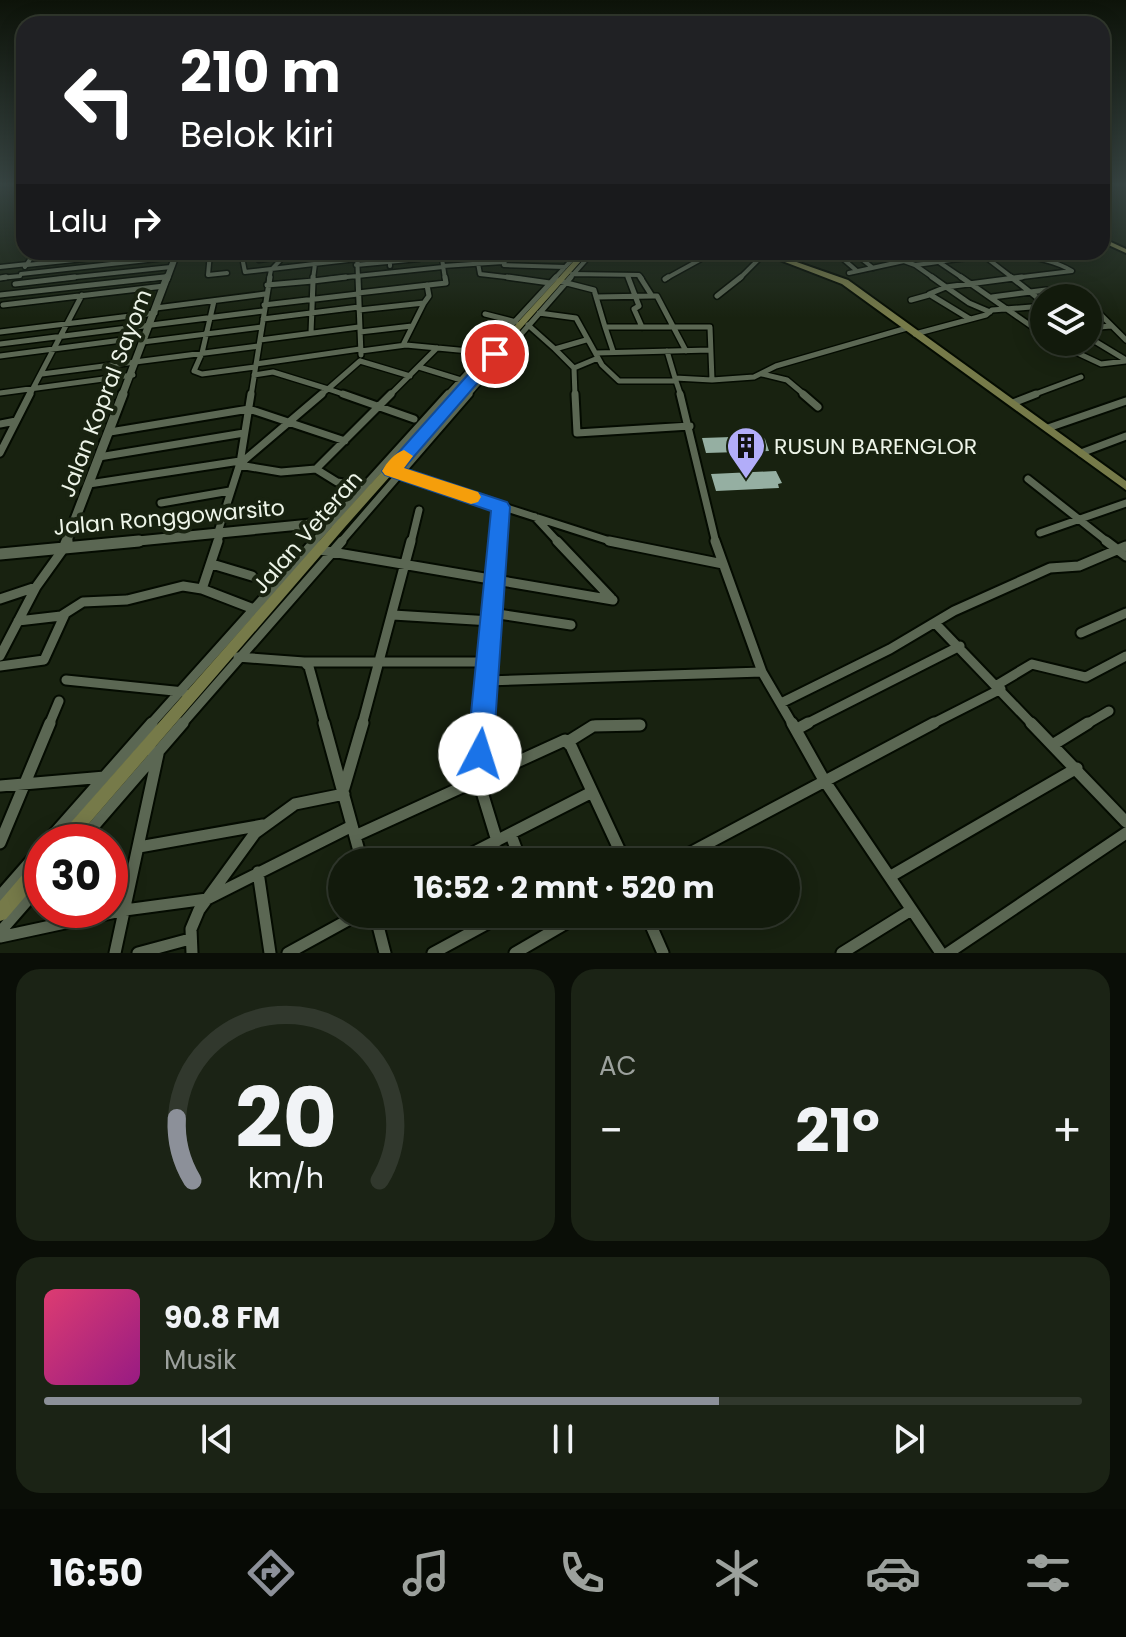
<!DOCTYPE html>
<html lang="id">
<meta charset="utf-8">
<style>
body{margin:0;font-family:Poppins,sans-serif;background:#1b2315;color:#f1f3f6;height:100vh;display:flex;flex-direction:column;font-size:30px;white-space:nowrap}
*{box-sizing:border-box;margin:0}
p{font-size:26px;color:#9ca19d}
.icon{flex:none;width:44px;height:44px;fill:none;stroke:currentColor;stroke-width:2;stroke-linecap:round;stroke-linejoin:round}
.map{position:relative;height:953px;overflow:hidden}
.details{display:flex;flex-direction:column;gap:16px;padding:16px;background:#0a0e07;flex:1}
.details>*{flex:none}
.banner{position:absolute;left:16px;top:16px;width:1094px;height:244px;border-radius:24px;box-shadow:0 4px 20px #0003,0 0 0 2px #31382d;background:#202124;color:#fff;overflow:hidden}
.buttons{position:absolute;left:1030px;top:284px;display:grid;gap:16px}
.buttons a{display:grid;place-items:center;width:72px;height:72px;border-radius:50%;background:#121a0c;box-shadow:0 4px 20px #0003,0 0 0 2px #31382d;font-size:40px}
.speed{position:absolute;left:24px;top:824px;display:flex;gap:16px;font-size:40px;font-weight:700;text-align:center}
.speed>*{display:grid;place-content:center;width:104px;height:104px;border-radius:50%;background:#121a0c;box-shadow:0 4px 20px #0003,0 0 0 2px #31382d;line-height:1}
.speed .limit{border:12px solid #d22;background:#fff;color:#111}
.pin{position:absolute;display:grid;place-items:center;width:68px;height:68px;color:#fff;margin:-34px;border:4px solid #fff;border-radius:50%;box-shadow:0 2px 8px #0007}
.me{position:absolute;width:88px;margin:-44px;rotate:5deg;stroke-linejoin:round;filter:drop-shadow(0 0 6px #0008)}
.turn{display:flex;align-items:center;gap:28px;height:168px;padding:0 32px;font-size:36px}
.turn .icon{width:104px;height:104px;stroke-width:2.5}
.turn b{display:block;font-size:56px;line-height:68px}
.then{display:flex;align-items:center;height:76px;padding:0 32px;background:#0003;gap:16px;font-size:30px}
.big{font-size:60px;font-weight:700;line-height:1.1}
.details .tile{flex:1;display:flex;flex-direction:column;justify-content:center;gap:12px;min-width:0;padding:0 28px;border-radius:24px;background:#1b2315}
.details .dial{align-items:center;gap:0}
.dial svg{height:208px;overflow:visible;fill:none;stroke:#31382d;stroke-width:7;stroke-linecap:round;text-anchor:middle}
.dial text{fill:#f1f3f6;stroke:none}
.song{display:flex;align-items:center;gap:24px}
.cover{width:96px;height:96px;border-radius:12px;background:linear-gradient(135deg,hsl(340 70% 55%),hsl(310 70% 35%))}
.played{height:8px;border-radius:4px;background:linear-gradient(90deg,#8c9099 65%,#31382d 65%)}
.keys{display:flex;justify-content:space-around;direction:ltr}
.heat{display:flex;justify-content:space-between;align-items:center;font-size:44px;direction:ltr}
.details .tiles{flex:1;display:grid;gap:16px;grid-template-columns:1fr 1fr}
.tile:last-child{grid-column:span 2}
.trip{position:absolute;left:328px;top:848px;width:472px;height:80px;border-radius:40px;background:#121a0c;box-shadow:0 4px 20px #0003,0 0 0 2px #31382d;font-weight:700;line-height:80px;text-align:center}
.dock{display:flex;height:128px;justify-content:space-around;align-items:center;background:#070a05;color:#9ca19d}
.dock .icon{width:56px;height:56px}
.dock .selected{color:#8c9099}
.dock b{font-size:36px;color:#f1f3f6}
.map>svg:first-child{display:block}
.building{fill:#95afa2}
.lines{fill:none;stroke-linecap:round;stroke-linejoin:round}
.minor-far4-casing{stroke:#040b01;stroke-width:7}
.minor-far3-casing{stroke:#040b01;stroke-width:8}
.minor-far2-casing{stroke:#040b01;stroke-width:11}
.minor-far1-casing{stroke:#040b01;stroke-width:13}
.minor-casing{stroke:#040b01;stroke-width:15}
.tertiary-far3-casing{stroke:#040b01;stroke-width:9}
.tertiary-far2-casing{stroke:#040b01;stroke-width:10}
.tertiary-far1-casing{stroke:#040b01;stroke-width:13}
.tertiary-casing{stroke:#040b01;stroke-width:15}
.secondary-casing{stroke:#040b01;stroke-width:4}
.minor-far4{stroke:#5b6753;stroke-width:4}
.minor-far3{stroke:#5b6753;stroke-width:5}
.minor-far2{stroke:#5b6753;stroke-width:7}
.minor-far1{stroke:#5b6753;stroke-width:9}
.minor{stroke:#5b6753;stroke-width:11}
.tertiary-far3{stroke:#5b6753;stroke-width:6}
.tertiary-far2{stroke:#5b6753;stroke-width:7}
.tertiary-far1{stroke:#5b6753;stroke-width:9}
.tertiary{stroke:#5b6753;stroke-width:11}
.secondary{fill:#767a49;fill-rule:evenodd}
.route{fill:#1a73e8;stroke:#114b97;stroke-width:2}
.slow{fill:#f59e0b}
.labels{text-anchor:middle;stroke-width:8;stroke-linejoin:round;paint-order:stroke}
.street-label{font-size:22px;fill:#edf4e8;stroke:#182210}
.poi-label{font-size:22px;fill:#edf4e8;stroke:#182210;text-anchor:start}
</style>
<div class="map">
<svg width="1126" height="953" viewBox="0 0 1126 953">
<rect width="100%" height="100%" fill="#182210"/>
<path class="building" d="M761,436l4,3 4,12 -63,2 -4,-15z
M776,471l6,12 -4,1 1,4 -63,3 -5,-17z"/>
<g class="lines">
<defs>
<path id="minor-far4" d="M241,252l4,20 112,-13
M357,252l1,27
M390,252v14
M441,252l4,27
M476,252l4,22 42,5
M507,252l-3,13 61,2
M835,252l22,19
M853,252l20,16
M924,252l40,27
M979,252l35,27
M210,253l-2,22 19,-2
M819,255l24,-3
M621,257l8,-1v-4
M259,260l22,-3
M27,265l123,-13
M356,265l63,-6
M443,266l60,-4
M0,267l28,-3
M25,267l10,-15
M849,273l55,-12 11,4
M21,274l199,-22
M572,274l67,1 3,4
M627,275l2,4
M0,278l20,-2
M57,279l114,-12
M146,279l22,-2
M269,279l2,-9 17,-18
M313,279l2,-15
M328,279l115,-12
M554,279l25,-27
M569,279l24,-27
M665,279l49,-27
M739,279l26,-26
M935,279l-20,-14c49,-6 113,-20 157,6l-66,8"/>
<path id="minor-far3" d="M313,277v4l33,-4
M358,277l3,78
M507,277l43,6
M628,277l11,29 -5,3 8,18
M640,277l12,19h5l29,55
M932,277l14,10 76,-10
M961,277l83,58
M1011,277l33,26
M0,278l6,-1
M665,279l3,-2
M559,281l35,9 11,37h105l2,53 -37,-2 6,18
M15,284l60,-7
M267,285l46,-4 -2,52
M1054,289l20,-1
M1067,290l14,8
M358,293l88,-10 -1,-6
M0,295l164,-18
M717,296l24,-19
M596,297l56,-1
M992,297l54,-7
M911,300l18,-5
M214,301l-12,52 -8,18 8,3 53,-7
M1088,302l38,38
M3,305l161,-19
M264,305l94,-11
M156,308l109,-14
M359,310l65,-7 5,-7 -2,-11
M539,313l37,5 26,47 17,16h56
M485,314l31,8
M263,319l96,-12
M970,319l-41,-25 17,-7 23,16 21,9
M528,325l27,24 31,-9
M605,327l8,24
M1088,328l23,-2
M0,332l155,-19
M360,332l52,-6
M915,334l71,-19 6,-5 52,-4
M1088,337l38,23
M260,340l99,-13
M143,342l119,-15
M1054,342l47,22 25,-3
M0,344l263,-33
M403,345l21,-42
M555,349l19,19
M361,351l45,-6 84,8
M667,351l8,27
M596,353l114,-3
M0,356l145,-19
M360,361l50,15
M256,364l104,-15
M419,367l42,13
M42,374l217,-28
M762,374l25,6 19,16
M254,375l19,-3 55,17
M712,380l42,-3 22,-11 131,-38
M0,393l133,-18
M29,396l53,-101
M251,396l19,-119
M319,396l9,-7
M349,396l-21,-7 32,-28
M389,396l48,-48
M446,396l110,-119
M467,396l104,-119
M575,396l-1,-28 24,-10
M1030,396l51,-19"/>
<path id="minor-far2" d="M343,394l71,25
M575,394l2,39 113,-7
M680,394l36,149
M803,394l15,13
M1013,403l23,-9
M0,424l16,-3
M1048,428l78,-27
M110,432l139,-23 96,32
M0,453l30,-59
M1081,453l45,-17
M99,457l145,-24
M241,463l81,-69
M239,465l42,7 35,-3 75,-75
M316,469l21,13 32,5
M391,471l225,72
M1028,479l81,64
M89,484l151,-23
M161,503l69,-12
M535,517l24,26
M218,532l22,-69 11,-69
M1040,533l86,-30
M217,543l4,-11
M313,543l135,-149
M340,543l129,-149
M411,543l8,-33
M498,543l3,-36"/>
<path id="minor-far1" d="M557,541l54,57
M609,541l114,23
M715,541l47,131 31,53
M1106,541l20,15
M320,550l293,50
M212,564l40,12
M202,589l16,-48
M0,599l36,-12
M492,613l79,12
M393,615l98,6
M18,621l43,-5 22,-14 44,-2 56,-14 19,3 57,22
M936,624l97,101
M1081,633l45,-20
M0,656l36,-69 28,-39
M238,657l66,5 5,5 16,58
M304,662h183
M0,666l44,-6 21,-46
M66,680l118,12
M486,681l276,-9
M997,685l35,-21 54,13 40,-21
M781,703l109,-54 64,-38 96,-43 29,-2 47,-20
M49,725l10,-24
M150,725l165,-184
M181,725l161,-184
M362,725l49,-184
M483,725l15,-184
M596,725h44
M804,725l156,-79
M930,725l71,-36
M1085,725l24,-14"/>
<path id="minor" d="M324,723l38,139
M483,723l-5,56 19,62
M792,723l32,57 117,173
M1031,723l95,99
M797,729l11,-6
M569,741l24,-15 47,-1
M1054,744l34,-21
M0,786l105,-9
M344,788l19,-65
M511,835l10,27
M355,836l210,-96 6,6 54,116
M47,842l105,-119
M80,842l103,-119
M0,843l50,-120
M139,847l124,-22
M455,862l137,-70
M605,862l17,-8
M673,862l261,-139
M258,872l12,81
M891,876l186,-108
M0,896l42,-48
M375,914l10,39
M646,914l17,39
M0,932l42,-48
M0,937l125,-27 82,-11 145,-73
M115,953l43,-199 -12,-6
M138,953l52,-14
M192,953l-1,-24 8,-19 56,-77 40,-29 49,-10
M288,953l71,-39
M433,953l72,-39
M515,953l67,-39
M842,953l69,-43
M948,953l178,-120"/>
<path id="tertiary-far3" d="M167,279l10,-27"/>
<path id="tertiary-far2" d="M122,396l45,-119"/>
<path id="tertiary-far1" d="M66,543l57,-149
M118,543l213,-21 10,2"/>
<path id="tertiary" d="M65,546l2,-5
M0,554l139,-13"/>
<path id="secondary" d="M1102,238l24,11v4l-24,-11z
M582,252h7l-244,275 -272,315h-18l3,-5 279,-316z
M759,252h9l80,28 278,201v9l-284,-206z
M42,857v20l-36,42 -6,2v-20l36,-42z"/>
</defs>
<use href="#minor-far4" class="minor-far4-casing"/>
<use href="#minor-far3" class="minor-far3-casing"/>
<use href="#minor-far2" class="minor-far2-casing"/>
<use href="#minor-far1" class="minor-far1-casing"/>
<use href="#minor" class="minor-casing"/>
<use href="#tertiary-far3" class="tertiary-far3-casing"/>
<use href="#tertiary-far2" class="tertiary-far2-casing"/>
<use href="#tertiary-far1" class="tertiary-far1-casing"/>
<use href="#tertiary" class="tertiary-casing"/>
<use href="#secondary" class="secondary-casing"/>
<use href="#minor-far4" class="minor-far4"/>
<use href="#minor-far3" class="minor-far3"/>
<use href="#minor-far2" class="minor-far2"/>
<use href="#minor-far1" class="minor-far1"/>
<use href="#minor" class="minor"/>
<use href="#tertiary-far3" class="tertiary-far3"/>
<use href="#tertiary-far2" class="tertiary-far2"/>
<use href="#tertiary-far1" class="tertiary-far1"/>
<use href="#tertiary" class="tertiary"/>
<use href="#secondary" class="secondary"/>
</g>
<linearGradient id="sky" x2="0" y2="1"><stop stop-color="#0d1309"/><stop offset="0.58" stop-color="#374442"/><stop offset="1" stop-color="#374442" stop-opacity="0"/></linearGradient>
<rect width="1126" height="318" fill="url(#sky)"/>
<path class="route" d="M495,350l5,1v6l-96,111 103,34 3,5 -17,247 -4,10 -9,3 -9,-3 -4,-10 24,-243 -106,-36 -3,-4 107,-120z"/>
<path class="slow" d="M404,450l9,6 -9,12 74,24 3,5 -3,5 -7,2 -86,-29 -3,-4c5,-9 13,-18 22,-21z"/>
<defs>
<symbol id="building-pin" viewBox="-11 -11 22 30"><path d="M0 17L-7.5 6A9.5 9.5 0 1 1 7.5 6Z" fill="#b2adf9" stroke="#182210"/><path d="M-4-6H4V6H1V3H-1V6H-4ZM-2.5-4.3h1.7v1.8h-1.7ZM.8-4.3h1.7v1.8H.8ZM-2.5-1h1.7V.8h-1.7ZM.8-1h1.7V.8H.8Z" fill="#111"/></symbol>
</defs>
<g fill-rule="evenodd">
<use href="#building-pin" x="724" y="424" width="44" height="60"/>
</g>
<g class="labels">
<g class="street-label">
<text transform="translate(105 393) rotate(-69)" y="8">Jalan Kopral Sayom</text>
<text transform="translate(169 517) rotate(-5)" y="8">Jalan Ronggowarsito</text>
<text transform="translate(307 532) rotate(-49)" y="8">Jalan Veteran</text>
</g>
<g class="poi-label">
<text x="774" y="454">RUSUN BARENGLOR</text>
</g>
</g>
</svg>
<div class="buttons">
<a><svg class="icon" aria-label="layers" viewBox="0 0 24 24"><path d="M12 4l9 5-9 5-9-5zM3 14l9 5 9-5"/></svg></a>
</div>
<div class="speed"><div class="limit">30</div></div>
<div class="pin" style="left:495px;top:354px;background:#d93025"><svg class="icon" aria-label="arrive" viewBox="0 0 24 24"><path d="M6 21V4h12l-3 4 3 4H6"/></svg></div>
<svg class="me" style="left:480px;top:754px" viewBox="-20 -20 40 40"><circle r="19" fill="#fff"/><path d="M0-13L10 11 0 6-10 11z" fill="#1a73e8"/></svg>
<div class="trip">16:52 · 2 mnt · 520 m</div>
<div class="banner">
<div class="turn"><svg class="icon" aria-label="left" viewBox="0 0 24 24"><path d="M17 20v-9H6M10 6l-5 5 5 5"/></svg><div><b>210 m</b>Belok kiri</div></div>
<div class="then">Lalu<svg class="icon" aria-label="right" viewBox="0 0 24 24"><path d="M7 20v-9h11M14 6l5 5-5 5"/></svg></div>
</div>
</div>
<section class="details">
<div class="tiles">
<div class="tile dial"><svg viewBox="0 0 100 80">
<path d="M14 69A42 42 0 1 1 86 69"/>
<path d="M14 69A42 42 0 0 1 8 45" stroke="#8c9099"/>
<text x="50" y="56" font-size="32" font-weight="700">20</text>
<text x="50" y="72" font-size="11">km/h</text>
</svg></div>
<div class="tile"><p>AC</p>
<div class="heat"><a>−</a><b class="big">21°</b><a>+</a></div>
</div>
<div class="tile">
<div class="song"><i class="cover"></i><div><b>90.8 FM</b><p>Musik</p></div></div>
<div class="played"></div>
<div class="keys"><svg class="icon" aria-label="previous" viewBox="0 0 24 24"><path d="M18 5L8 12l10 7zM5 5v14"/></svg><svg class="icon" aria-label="pause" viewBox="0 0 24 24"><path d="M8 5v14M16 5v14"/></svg><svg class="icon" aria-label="next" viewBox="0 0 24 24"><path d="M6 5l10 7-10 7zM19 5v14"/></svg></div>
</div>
</div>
</section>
<nav class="dock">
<b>16:50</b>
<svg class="icon selected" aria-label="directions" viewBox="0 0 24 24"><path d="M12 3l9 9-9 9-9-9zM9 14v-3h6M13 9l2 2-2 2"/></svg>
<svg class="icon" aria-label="music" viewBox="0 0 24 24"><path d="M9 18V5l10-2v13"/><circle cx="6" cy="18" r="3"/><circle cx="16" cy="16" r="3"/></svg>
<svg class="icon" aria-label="phone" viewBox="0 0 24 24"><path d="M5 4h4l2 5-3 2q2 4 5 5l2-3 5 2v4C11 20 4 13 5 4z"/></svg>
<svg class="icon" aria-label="climate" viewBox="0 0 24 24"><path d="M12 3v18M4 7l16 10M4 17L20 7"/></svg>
<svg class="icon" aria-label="car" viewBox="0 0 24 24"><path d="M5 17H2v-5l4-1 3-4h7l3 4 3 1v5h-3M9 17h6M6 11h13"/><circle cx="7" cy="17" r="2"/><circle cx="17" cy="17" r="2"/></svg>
<svg class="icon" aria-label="filters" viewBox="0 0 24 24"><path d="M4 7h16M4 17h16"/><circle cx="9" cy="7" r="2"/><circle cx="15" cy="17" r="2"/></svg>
</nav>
